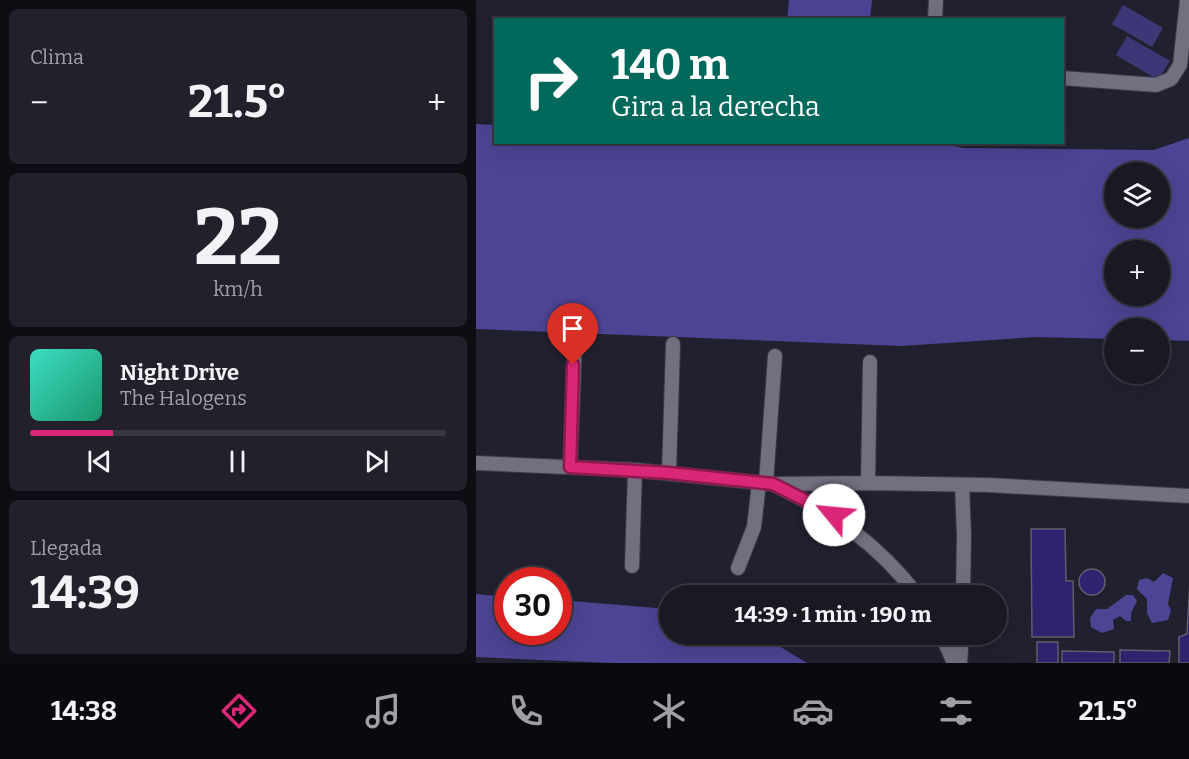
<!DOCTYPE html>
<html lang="es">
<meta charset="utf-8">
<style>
body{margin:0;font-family:Bitter,serif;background:#22212b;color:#f1f3f6;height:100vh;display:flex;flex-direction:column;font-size:22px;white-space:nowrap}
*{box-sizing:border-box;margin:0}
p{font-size:20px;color:#9fa0a6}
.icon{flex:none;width:33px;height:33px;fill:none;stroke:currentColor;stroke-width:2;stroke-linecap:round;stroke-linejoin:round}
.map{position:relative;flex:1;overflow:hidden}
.drawer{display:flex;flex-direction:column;gap:9px;padding:9px;background:#0e0d13;width:476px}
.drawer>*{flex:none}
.banner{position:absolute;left:18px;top:18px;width:570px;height:126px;border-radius:0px;box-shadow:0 6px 24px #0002,0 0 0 2px #373741;background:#00695c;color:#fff;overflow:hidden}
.controls{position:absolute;left:628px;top:162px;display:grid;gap:12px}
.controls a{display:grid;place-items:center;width:66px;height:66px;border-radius:50%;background:#191823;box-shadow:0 6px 24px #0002,0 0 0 2px #373741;font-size:30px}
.speed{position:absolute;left:18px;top:567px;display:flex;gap:12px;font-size:30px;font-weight:700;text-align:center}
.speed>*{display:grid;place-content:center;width:78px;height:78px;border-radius:50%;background:#191823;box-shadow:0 6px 24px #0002,0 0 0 2px #373741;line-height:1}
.speed .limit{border:9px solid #d22;background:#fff;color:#111}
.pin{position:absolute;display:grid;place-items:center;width:51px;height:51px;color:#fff;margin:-62px -26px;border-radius:50% 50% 50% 0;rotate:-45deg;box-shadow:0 0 6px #0007}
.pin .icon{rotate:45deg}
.me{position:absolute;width:66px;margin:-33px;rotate:298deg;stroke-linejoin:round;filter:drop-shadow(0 0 4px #0008)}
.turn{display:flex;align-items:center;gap:21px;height:126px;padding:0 18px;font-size:27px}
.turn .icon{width:78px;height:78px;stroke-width:2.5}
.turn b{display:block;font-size:42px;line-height:51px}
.big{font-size:45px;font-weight:700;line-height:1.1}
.drawer .tile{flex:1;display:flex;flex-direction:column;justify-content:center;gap:9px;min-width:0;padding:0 21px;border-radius:9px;background:#22212b}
.drawer .dial{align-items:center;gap:0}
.dial b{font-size:78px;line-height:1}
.song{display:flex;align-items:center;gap:18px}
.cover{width:72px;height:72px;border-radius:9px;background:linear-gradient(135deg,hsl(170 70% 55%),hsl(160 70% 35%))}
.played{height:6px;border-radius:3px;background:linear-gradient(90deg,#db2777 20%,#373741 20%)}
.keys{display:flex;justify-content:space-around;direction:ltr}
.heat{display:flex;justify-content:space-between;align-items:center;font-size:33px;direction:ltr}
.trip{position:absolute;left:183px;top:585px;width:348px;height:60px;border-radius:30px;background:#191823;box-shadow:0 6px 24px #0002,0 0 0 2px #373741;font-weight:700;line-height:60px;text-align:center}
.tabs{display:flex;height:96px;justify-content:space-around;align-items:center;background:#0a0a0e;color:#9fa0a6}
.tabs .icon{width:42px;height:42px}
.tabs .current{color:#db2777}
.tabs b{font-size:27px;color:#f1f3f6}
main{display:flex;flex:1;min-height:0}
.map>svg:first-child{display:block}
.green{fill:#3d3775}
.water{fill:#4d4494;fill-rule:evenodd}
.building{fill:#30226f;stroke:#5d5d6e;stroke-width:1.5}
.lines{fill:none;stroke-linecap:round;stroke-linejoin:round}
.street-casing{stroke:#3b3a47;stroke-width:16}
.street{stroke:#707081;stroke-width:14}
.route-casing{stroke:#8e194d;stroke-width:15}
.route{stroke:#db2777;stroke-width:10}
</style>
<main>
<section class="drawer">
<div class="tile"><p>Clima</p>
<div class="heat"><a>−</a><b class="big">21.5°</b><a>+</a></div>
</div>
<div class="tile dial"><b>22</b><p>km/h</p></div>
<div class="tile">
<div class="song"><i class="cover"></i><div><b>Night Drive</b><p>The Halogens</p></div></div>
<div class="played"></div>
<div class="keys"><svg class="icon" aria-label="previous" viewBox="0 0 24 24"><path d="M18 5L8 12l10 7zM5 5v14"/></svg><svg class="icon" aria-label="pause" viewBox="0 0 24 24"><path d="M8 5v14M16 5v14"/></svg><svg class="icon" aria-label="next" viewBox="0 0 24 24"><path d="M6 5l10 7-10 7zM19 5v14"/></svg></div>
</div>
<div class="tile"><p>Llegada</p><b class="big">14:39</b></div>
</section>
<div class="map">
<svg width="714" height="663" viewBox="0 0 714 663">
<rect width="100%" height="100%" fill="#21202f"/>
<path class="green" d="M647,5l40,23 -11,19 -40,-23z
M651,36l43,25 -12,19 -42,-25z"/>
<path class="water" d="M313,0h83l-2,19h-83z
M0,124l19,1 1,17h434l34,6 190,2 35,-12v203l-29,-1v-12h-45v11l-79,-2 -135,9 -425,-17zM639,172h45v46h-45zM639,250h45v46h-45z
M687,573l10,5 -5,26 3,6 -3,10 -16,3 -5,-10v-14l-10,-10 2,-9 8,-2 7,4z
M0,594l31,3 1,35h50l1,-32 110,9 1,25 91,1 46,28h-197l-134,-6z
M650,595h7l4,6 -6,12v8h-5l-6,-5 -7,4 1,9 -12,4 -11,-6 -1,-9 6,-9h11z"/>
<path class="building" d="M555,529h34l1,52h7l1,56h-42z
M603 582a13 13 0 1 1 26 0a13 13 0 1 1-26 0Z
M714,581v82h-11v-26l8,-3z
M561,642h21v21h-21z
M644,650l50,1 -1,12h-49z
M586,651l52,1v11h-52z"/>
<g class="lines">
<defs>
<path id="street" d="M459,20l1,-20
M586,78l94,7 15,-6 9,-14 7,-65
M0,463l159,7 138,14 95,-1 120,2 202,11
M94,467l5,-123
M193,473l4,-129
M290,483l9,-127
M392,483l2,-121
M299,485c59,29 102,58 143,111
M486,485l2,50 -1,61
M156,566l3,-96
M262,568l16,-41 5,-44
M465,634l13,29
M484,663l2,-29"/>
</defs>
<use href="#street" class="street-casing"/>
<use href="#street" class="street"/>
</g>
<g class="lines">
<defs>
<path id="route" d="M97,365l-3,102 99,6 104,11 61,31"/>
</defs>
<use href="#route" class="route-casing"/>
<use href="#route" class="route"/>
</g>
</svg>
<div class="controls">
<a><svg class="icon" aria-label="layers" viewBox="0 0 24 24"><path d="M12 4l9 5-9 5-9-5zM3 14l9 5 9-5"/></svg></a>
<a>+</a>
<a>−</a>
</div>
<div class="speed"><div class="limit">30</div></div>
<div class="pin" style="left:97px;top:365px;background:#d93025"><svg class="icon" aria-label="arrive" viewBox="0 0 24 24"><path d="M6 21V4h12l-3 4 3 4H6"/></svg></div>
<svg class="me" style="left:358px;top:515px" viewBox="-20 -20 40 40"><circle r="19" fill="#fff"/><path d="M0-13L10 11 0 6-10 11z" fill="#db2777"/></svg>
<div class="trip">14:39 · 1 min · 190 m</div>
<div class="banner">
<div class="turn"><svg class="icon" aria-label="right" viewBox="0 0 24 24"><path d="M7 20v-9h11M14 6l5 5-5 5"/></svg><div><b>140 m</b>Gira a la derecha</div></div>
</div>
</div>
</main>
<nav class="tabs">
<b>14:38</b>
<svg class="icon current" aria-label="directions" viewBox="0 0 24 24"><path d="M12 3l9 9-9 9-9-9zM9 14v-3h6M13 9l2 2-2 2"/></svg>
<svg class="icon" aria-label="music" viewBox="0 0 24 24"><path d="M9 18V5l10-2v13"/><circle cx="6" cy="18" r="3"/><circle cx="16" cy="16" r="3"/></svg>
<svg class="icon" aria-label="phone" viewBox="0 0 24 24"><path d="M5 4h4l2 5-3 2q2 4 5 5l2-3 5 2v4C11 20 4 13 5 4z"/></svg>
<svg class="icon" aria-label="climate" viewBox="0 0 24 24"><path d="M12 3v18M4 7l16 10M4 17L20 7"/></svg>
<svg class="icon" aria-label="car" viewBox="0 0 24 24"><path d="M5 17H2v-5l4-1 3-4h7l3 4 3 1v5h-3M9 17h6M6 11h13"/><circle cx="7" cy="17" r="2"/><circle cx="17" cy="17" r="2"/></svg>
<svg class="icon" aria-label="filters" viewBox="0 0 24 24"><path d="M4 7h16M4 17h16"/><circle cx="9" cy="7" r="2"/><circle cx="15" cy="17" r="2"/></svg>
<b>21.5°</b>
</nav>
